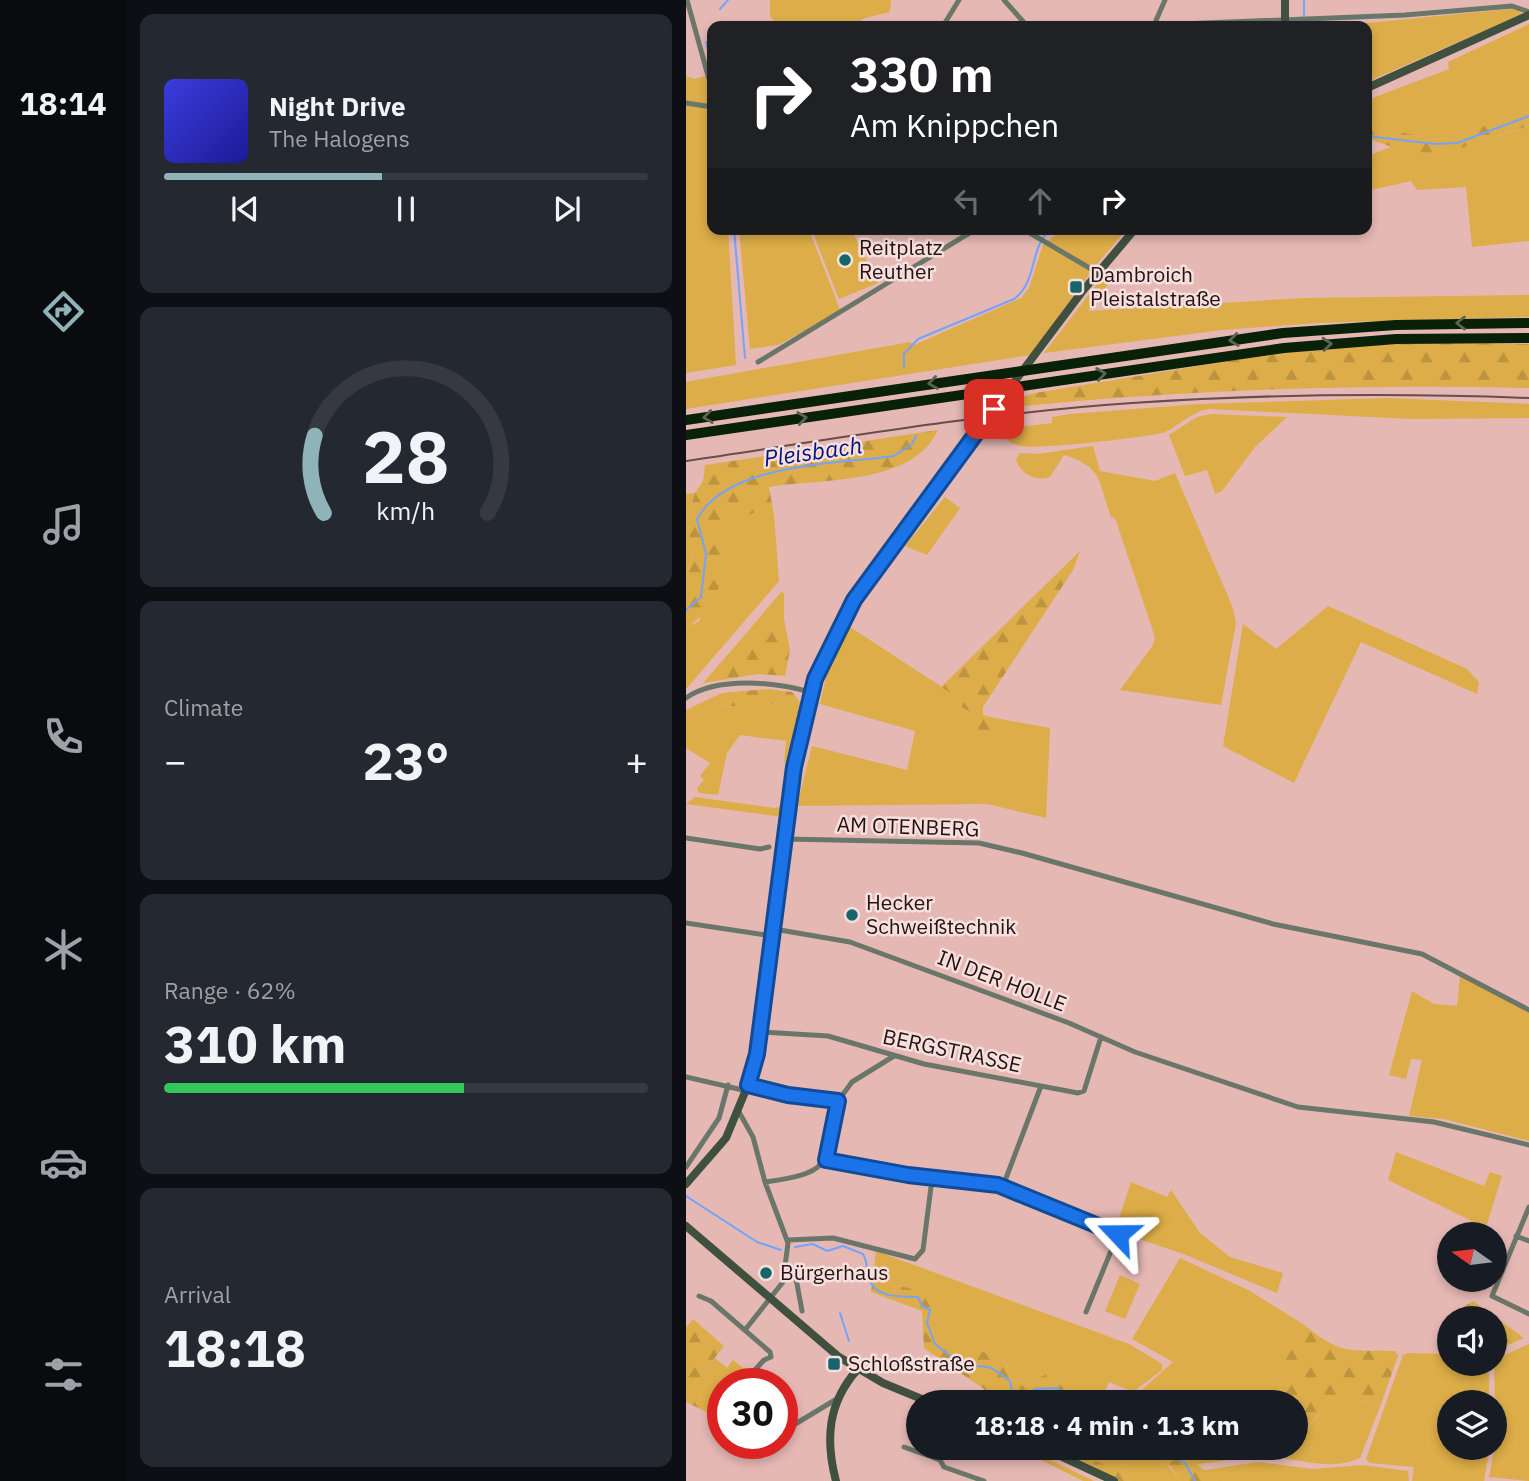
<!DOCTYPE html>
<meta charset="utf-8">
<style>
body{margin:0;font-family:"IBM Plex Sans",sans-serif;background:#242831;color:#f1f3f6;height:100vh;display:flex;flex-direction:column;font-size:26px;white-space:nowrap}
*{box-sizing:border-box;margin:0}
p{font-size:23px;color:#9ea1a6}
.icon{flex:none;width:38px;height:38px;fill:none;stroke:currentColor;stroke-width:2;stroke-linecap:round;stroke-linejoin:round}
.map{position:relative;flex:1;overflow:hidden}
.drawer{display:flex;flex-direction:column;gap:14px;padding:14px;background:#0d0f14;width:560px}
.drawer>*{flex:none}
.hud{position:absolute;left:21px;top:21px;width:665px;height:214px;border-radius:14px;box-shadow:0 4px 10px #0003;background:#202124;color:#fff;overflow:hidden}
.needle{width:46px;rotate:284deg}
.tools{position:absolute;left:751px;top:1222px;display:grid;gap:14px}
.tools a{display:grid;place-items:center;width:70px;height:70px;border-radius:50%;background:#171b24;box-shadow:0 4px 10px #0003;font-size:35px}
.speed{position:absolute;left:21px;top:1368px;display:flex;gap:14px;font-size:35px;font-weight:700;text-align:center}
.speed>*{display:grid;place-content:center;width:91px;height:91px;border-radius:50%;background:#171b24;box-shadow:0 4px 10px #0003;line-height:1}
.speed .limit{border:10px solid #d22;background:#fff;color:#111}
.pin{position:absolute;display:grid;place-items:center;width:60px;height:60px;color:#fff;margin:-30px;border-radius:14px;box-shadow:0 4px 10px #0006}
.me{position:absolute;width:77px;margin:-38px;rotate:293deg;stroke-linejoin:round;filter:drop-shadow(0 0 5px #0008)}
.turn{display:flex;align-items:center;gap:24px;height:147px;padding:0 28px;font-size:32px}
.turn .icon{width:91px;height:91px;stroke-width:2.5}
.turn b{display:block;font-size:49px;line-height:60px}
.lanes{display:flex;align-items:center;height:66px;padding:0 28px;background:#0003;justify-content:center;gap:35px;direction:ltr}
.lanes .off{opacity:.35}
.big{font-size:52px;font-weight:700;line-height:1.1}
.drawer .widget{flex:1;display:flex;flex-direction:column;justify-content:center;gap:10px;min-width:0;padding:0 24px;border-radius:14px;background:#242831}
.drawer .dial{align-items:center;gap:0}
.dial svg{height:182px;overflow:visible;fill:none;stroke:#363941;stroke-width:7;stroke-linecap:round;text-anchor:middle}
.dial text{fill:#f1f3f6;stroke:none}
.song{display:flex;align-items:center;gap:21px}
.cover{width:84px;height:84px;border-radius:10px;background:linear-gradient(135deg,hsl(240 70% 55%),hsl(240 70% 35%))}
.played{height:7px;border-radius:4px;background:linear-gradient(90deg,#8fb3b8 45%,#363941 45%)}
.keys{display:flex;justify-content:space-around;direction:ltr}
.heat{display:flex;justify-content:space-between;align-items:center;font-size:38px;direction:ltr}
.charge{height:10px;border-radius:5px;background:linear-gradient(90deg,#34c759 62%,#363941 0)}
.trip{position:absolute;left:220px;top:1390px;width:402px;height:70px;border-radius:35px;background:#171b24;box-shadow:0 4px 10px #0003;font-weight:700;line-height:70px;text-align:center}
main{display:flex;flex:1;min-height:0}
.tab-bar{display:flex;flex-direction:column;width:126px;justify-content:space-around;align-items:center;background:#090b0e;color:#9ea1a6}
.tab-bar .icon{width:49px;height:49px}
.tab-bar .current{color:#8fb3b8}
.tab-bar b{font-size:32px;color:#f1f3f6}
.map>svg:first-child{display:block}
.green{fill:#dcad48}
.forest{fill:url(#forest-firs)}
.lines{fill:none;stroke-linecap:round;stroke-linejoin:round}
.stream{stroke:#75a2fd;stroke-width:2}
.street{stroke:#6a7669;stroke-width:5}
.secondary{stroke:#40503f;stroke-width:8}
.highway{stroke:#092109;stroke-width:10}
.rail{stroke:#674d4b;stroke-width:2}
.oneway{stroke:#5c6453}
.route-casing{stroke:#114b97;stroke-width:18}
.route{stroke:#1a73e8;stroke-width:12}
.poi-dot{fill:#17656c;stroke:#f6dfdd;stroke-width:2.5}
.labels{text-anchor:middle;stroke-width:5;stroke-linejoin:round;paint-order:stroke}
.poi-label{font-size:21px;fill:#231312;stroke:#f6dfdd;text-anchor:start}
.street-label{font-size:21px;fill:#231312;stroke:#f6dfdd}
.water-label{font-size:23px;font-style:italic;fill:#00137d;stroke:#f6dfdd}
</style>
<main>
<nav class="tab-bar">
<b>18:14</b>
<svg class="icon current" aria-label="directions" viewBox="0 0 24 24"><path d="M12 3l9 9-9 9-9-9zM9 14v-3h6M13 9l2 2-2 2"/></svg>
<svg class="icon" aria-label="music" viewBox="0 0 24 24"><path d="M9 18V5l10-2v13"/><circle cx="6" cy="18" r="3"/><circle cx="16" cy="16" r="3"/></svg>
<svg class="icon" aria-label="phone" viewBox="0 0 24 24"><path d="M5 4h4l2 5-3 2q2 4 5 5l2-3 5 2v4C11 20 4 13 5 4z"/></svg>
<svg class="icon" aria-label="climate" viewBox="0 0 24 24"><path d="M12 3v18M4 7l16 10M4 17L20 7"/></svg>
<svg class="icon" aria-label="car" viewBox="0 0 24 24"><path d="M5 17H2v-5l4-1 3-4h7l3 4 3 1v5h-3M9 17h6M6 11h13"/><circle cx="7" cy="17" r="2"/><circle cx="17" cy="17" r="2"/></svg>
<svg class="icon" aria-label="filters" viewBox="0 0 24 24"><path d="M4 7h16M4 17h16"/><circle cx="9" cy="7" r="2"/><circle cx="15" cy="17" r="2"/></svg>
</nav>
<section class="drawer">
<div class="widget">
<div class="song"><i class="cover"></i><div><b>Night Drive</b><p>The Halogens</p></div></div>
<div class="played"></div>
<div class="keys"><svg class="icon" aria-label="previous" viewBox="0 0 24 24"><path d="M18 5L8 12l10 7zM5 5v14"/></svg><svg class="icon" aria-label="pause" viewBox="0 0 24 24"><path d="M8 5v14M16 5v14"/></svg><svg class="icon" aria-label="next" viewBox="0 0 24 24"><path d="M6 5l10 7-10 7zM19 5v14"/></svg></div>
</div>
<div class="widget dial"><svg viewBox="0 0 100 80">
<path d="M14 69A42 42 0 1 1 86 69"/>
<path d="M14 69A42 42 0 0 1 10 35" stroke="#8fb3b8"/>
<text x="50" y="56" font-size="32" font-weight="700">28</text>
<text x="50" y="72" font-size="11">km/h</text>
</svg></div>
<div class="widget"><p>Climate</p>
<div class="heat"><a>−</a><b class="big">23°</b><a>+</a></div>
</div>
<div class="widget"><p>Range · 62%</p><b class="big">310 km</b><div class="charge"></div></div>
<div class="widget"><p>Arrival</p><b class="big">18:18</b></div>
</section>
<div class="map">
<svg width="843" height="1481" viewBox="0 0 843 1481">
<defs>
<pattern id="forest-firs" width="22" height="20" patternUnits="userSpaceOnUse" patternTransform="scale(1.75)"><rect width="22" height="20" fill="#dcad48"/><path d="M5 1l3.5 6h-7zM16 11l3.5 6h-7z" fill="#bc943e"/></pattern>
</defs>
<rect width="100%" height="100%" fill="#e5b8b4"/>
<path class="green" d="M84,0h121l-1,12 -25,6 -12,8h-76l-7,-10z
M833,8l3,6 -155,68v-56h-30z
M843,24v87l-87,29 -75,-14v-26l82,-31 -1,-7z
M0,76l8,3 11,-3 7,24v129h16l8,136 -50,8z
M843,126v115l-57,6 -6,-60 -49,3 -6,-9 -44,10v-35l24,-9c38,14 101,-8 138,-21z
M53,229h73l-1,6 30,77 -63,33 -28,4z
M144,229h21l27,54 -39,16 -25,-63z
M377,229h64l-31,36 -66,90 -344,54v-27l224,-40 4,3 107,-47 8,-10 14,-43z
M418,275l8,4 -24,32 216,-13 225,-3v22l-212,6 -95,7 -178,23z
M701,398l142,6v14l-119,1 -202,-10c-18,4 -27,15 -43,23 -13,5 -131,18 -145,14 -10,-2 -25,-13 -28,-23l19,-2 2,7 39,-5v-6l18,-3 129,-10z
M525,414l76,3 -32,30 -33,44 -7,3 -8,-24 -22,6 -16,-41 28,-18z
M407,446l7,25 55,10 20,-8 58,135 3,15 -15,82 -101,-15 33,-45 2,-8 -40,-119 -4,-1c-13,-36 -8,-50 -47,-62l-14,22c-14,5 -29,-3 -34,-17l4,-7 18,1z
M9,493l-8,26 5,32 -6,33v-90z
M259,497l15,11 -33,47 -22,-9z
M72,511l16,4 5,66 -93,108v-61l13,-7 24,-62 -8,-28z
M95,592l3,1v26l-41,18z
M642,606l139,63 12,13 -2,12 -116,-52 -67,141 -71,-37 20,-122 33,25z
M164,627l104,68 -3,6 28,16 13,26 3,-25 55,10 -4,90 -59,-14 -190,2 15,-60 95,24 8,-39 -95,-27 7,-32z
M27,697l4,10 83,-5 -11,60 -5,1 2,-22 -46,-6 -13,18 -9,42 -19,-2 -2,-5 7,-8 -4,-4 10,-13 -24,-15v-38z
M9,797l80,11 8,-3v12l-97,-13z
M774,976l69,36v129l-85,-22 -35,-3 13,-56 -11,-1 -5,20 -17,-4 23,-84 22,13 23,2z
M710,1152l88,34 6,-14 12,4 -15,48h-9l-90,-44z
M445,1182l36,15 4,-7 29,43 30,24 53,16 -6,20 -91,-38 -53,-18v-3l-17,-7z
M190,1251l253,93 33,20v6l-29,22 -24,-10 -6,14 -79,-15 -9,-5 -17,-21c-17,-3 -38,-6 -51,-20 -12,-12 -14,-31 -27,-42 -9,-7 -32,-8 -47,-17z
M494,1258l70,33 53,33 -38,78h-121l-7,-8 36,-32 -41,-23z
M434,1275l20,9 -15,35 -20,-8z
M843,1344v137l-40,-4 7,-36 -2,-78 4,-5z
M722,1353l41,1v9h40v39h-40v45h41l-6,34h-72l2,-14 -44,-4 -4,-4 37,-104z
M29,1358l12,10 6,-8 16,13 -6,7 -5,-2 -6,6h-9v10l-10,10 -24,-13z
M646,1400l49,4 -21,54c-32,14 -60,0 -92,-1 -23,-1 -48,5 -71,7l-14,-17h114v-20l8,4z
M329,1447h8l71,34h-11z
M417,1447c33,0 58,4 77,34h-50l-6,-9 -31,-12z
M572,1462l55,7 50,-4 45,6 1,10h-192l-13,-11z"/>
<path class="forest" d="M843,111v15l-96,31 -28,-5 -38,-14v-12l75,14z
M711,342l132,2v44c-178,-4 -349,2 -526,20l4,-6 28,-9 236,-39z
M252,430c-25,56 -117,48 -169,57l5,28 -16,-4 -43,20c2,9 7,19 8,27 2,28 -14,56 -37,70v-44l6,-32 -5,-33 8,-26 8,-12 2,-16z
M394,551l-7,19 -90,137v8l12,3 -3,25h-15l2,-26 -28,-16 3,-6 -13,-8z
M98,619l6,31 -5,26 -27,-2 -55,9 40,-46z
M81,689l25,3 8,10 -83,5 -4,-10 10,-4z
M187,1276c14,9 38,10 47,17 13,11 15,30 27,42 13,14 34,17 51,20 22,28 24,35 57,14l14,6 26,21 18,6h-55l-6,-5 -26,5h-47l5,-13 -60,-41 -2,-37 -51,-19z
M787,1301l51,37 -29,13 -1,-33h-38l6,-10z
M7,1319l31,27 -35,45 34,18v11l-37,-18v-75z
M617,1324c38,31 44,26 92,27l3,5 -17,48 -49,-4 -28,31 -7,-4v-25h-32z
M390,1447h27l-10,13 31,12 6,9h-11l-48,-24z
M450,1447h47l14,17 20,17h-37l-9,-14z"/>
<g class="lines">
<path class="stream" d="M34,9l8,-9
M618,16v-16
M20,42l6,25
M681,136l68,8 22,-1 72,-27
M48,229l11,129
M218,367v-13l14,-15 96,-40c24,-17 15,-53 37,-70
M0,610l15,-13 5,-43 -9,-35c31,-56 139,-55 197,-63l18,-12 4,-8
M0,1196l71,46 24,8
M109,1247l18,-3 14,7 16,-5 20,8c5,8 3,14 5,22 6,24 34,20 50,21l4,9 8,4 -3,13 8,21 29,22c25,-1 27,0 46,15l3,14 10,2 12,-8 22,-1 14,12 16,-3 1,5
M154,1313l9,28
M415,1402h3
M475,1447l24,16 10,18"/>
<path class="street" d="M1,0l25,90
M318,0l23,26
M468,25l11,-25
M257,26l16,-26
M446,26l273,-11 107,-9 17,6
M0,103l26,4
M337,229l75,44
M72,362l218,-133
M0,698c31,-22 90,-16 124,-6
M0,838l74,11 9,-2
M100,839l193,4 43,10 251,71 149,30 107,56
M0,923l87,13
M88,929l76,13 219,81 66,29 163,55 136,15 95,23
M74,1032l68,4 96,28 154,29 6,-2 17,-54
M0,1077l61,14
M62,1085l40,10 50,6 14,-19 42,-26
M53,1112l14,25 12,45 23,61 -5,39 -38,48
M140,1160l36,9 136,16 120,49 -32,78
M0,1167l33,-49 9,-33
M79,1182c67,-9 63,-18 73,-81
M317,1186l38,-100
M843,1207l-37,89 37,18
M830,1236l13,5
M102,1240l45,-2 82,21 8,-9 9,-71
M100,1271l9,2 7,38
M13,1296l12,5 59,51 1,5 -7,3 -22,24
M96,1432l53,-32
M83,1447l1,-3
M218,1447l36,13 4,7 40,14"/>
<path class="secondary" d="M599,26v-26
M681,88l162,-73
M0,1184l40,-46 24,-58 16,-89 28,-224 16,-75 19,-46 25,-46 125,-171 102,-136 54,-64
M0,1226l153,131 44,26 46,19
M355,1447l73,34
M150,1481c-11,-42 -8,-78 21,-111"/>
<path class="highway" d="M0,420l597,-87 113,-8 133,-2
M0,435l598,-87 112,-9 133,-1"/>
<path class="rail" d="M0,461c148,-22 297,-48 446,-58 132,-9 265,-10 397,-5"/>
</g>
<defs><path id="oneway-chevron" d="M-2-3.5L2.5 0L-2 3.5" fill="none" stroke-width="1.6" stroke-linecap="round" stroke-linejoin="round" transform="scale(1.75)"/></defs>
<g class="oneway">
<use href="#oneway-chevron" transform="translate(775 323) rotate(180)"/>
<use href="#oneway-chevron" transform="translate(548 340) rotate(173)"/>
<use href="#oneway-chevron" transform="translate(641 344) rotate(-5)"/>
<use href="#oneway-chevron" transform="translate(415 374) rotate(-8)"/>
<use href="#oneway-chevron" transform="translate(247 383) rotate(172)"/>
<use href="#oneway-chevron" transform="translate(22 417) rotate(172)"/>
<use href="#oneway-chevron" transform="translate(116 418) rotate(-8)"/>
</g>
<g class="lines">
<defs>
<path id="route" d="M308,409l-140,191 -39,79 -21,88 -37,287 -9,31 40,10 50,6 -12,59 82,15 90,10 120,49"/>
</defs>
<use href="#route" class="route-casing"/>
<use href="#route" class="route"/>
</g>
<g class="poi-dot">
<circle cx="159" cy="260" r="7"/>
<rect x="383" y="280" width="14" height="14" rx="3.5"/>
<circle cx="166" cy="915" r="7"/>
<circle cx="80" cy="1273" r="7"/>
<rect x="141" y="1357" width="14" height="14" rx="3.5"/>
</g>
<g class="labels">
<g class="poi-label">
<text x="173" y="255">Reitplatz<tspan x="173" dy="24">Reuther</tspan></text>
<text x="404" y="282">Dambroich<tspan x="404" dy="24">Pleistalstraße</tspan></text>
<text x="180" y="910">Hecker<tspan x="180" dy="24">Schweißtechnik</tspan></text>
<text x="94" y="1280">Bürgerhaus</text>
<text x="162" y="1371">Schloßstraße</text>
</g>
<g class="street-label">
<text transform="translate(222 827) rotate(2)" y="7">AM OTENBERG</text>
<text transform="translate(316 981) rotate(21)" y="7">IN DER HOLLE</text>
<text transform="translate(266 1051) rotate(12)" y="7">BERGSTRASSE</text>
</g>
<g class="water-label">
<text transform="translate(127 452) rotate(-8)" y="8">Pleisbach</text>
</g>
</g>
</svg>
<div class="tools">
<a><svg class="needle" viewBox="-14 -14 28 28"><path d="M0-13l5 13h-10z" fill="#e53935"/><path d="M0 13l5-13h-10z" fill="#9ea1a6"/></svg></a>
<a><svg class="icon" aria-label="sound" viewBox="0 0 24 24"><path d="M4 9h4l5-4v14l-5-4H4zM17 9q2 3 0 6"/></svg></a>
<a><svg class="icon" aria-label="layers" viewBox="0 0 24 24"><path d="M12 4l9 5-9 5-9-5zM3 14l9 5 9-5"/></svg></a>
</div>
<div class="speed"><div class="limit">30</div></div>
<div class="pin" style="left:308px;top:409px;background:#d93025"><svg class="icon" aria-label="arrive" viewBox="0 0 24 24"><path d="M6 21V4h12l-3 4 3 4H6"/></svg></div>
<svg class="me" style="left:432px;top:1234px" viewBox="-20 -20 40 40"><path d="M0-17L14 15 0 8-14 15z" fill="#1a73e8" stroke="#fff" stroke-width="4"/></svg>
<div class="trip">18:18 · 4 min · 1.3 km</div>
<div class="hud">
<div class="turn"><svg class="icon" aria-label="right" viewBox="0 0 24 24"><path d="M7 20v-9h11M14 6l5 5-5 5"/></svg><div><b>330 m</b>Am Knippchen</div></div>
<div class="lanes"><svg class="icon off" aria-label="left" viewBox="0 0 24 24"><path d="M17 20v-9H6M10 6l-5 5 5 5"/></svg><svg class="icon off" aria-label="ahead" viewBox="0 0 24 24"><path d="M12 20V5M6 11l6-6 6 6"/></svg><svg class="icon" aria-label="right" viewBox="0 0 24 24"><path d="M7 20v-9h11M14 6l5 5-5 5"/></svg></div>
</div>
</div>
</main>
